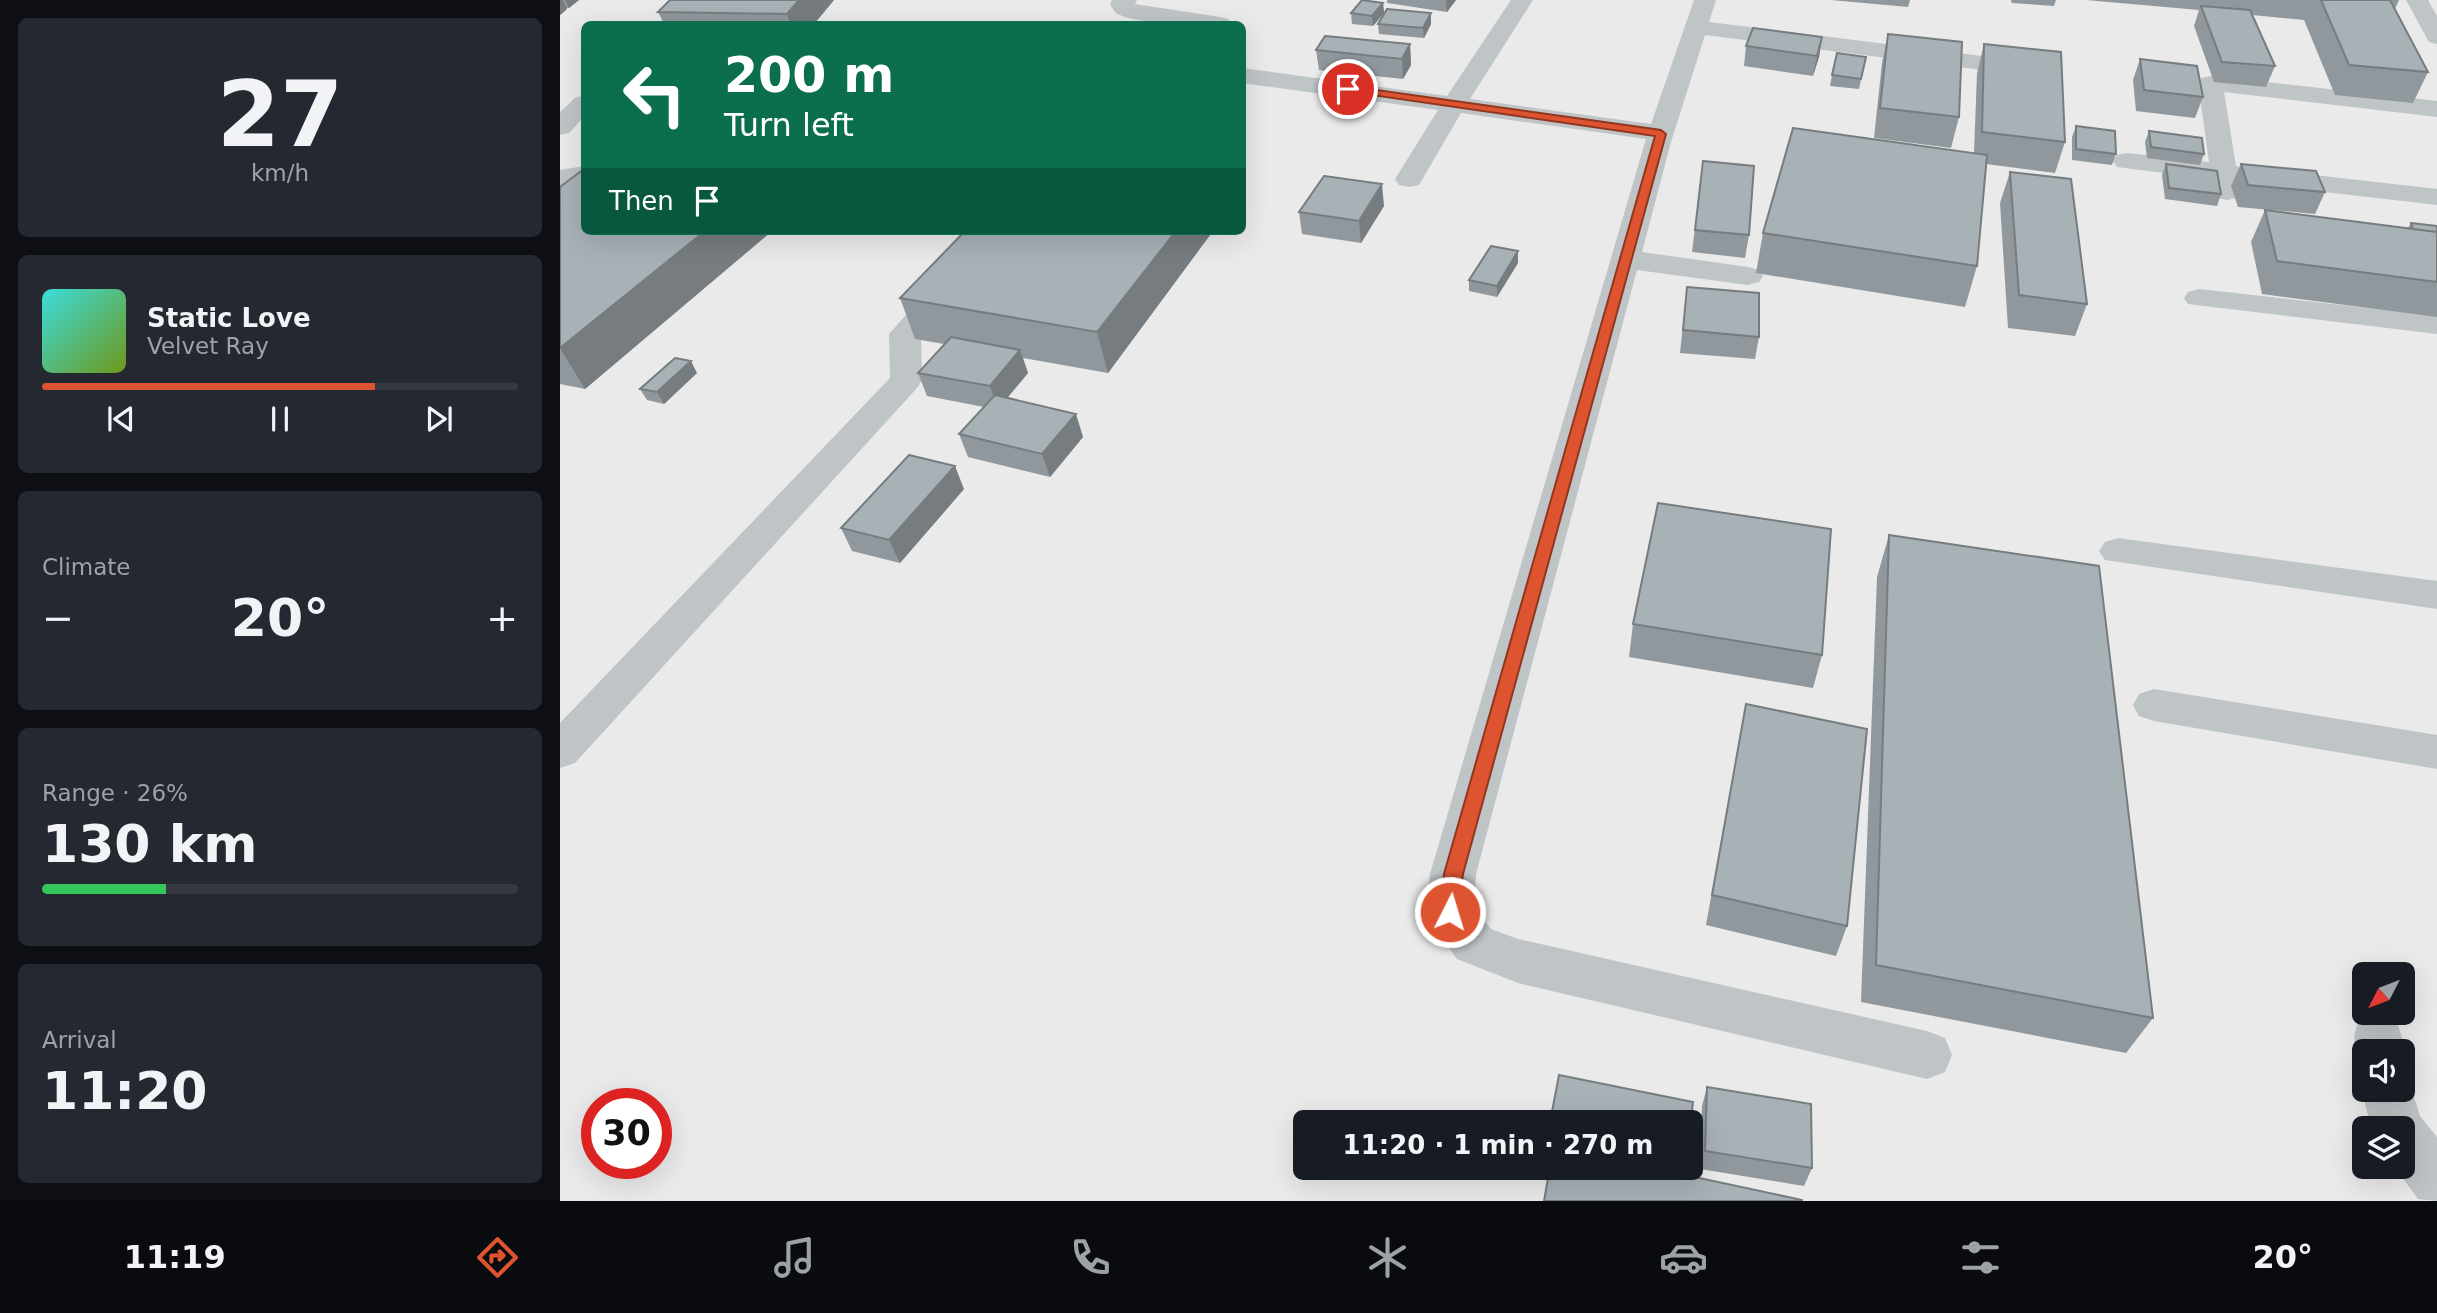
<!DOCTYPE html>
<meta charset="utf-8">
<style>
body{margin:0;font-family:"DejaVu Sans",sans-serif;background:#242831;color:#f1f3f6;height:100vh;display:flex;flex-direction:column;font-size:26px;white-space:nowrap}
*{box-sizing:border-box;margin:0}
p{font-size:23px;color:#9ea1a6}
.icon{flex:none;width:38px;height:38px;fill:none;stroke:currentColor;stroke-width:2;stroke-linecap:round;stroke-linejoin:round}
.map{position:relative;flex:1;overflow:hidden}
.drawer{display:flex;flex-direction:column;gap:18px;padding:18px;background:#0d0f14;width:560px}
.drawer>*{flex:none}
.guide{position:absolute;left:21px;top:21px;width:665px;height:214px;border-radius:10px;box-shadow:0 7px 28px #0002;background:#0b6e4f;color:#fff;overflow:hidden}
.needle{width:46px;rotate:228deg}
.controls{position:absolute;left:1792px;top:962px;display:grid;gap:14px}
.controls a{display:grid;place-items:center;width:63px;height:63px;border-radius:10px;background:#171b24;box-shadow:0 7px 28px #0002;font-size:35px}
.speed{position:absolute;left:21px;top:1088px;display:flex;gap:14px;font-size:35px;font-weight:700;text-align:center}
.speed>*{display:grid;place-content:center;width:91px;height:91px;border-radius:50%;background:#171b24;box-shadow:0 7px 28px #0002;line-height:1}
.speed .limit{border:10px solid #d22;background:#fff;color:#111}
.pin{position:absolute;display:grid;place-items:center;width:60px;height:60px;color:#fff;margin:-30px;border:4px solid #fff;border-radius:50%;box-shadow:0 2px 7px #0007}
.me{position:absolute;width:77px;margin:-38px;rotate:5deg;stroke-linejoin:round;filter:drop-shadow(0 0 5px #0008)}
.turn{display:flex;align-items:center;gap:24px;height:147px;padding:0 28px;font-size:32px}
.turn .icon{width:91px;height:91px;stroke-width:2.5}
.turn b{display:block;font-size:49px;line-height:60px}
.then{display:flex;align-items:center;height:66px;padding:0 28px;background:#0003;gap:14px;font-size:26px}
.big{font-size:52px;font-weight:700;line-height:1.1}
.drawer .card{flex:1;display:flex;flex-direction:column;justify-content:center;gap:10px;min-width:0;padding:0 24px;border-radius:10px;background:#242831}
.drawer .dial{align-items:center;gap:0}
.dial b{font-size:91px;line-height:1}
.song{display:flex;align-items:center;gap:21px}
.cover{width:84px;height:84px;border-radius:10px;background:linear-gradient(135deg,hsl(180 70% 55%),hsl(80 70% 35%))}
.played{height:7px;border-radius:4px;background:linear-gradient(90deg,#de5430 70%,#363941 70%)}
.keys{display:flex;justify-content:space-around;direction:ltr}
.heat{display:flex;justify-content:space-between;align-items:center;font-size:38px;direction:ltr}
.charge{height:10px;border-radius:5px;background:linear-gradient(90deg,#34c759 26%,#363941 0)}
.trip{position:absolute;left:733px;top:1110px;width:410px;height:70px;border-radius:10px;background:#171b24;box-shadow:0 7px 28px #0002;font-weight:700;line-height:70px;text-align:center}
.menu{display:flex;height:112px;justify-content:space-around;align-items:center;background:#090b0e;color:#9ea1a6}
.menu .icon{width:49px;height:49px}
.menu .on{color:#de5430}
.menu b{font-size:32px;color:#f1f3f6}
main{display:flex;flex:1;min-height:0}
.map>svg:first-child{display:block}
.built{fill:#e9eae9;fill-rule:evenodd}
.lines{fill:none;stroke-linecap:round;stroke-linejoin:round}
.minor{fill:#bfc4c7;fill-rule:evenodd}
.wall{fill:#90989d}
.shaded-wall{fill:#767c7f}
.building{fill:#a8b1b6;stroke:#767c7f;stroke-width:2}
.route{fill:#de5430;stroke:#90371f;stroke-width:2}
</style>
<main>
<section class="drawer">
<div class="card dial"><b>27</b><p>km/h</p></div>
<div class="card">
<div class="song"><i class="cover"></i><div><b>Static Love</b><p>Velvet Ray</p></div></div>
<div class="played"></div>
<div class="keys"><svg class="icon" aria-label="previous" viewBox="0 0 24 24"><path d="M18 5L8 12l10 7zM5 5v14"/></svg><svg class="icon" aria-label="pause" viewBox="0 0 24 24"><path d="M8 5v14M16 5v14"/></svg><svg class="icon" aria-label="next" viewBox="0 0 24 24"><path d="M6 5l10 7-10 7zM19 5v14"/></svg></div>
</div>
<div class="card"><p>Climate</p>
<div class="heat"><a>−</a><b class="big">20°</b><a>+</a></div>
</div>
<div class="card"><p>Range · 26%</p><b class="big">130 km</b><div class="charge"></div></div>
<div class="card"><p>Arrival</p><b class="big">11:20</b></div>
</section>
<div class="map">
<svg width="1877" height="1201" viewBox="0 0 1877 1201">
<rect width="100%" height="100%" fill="#f8f8f5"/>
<path class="built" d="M0,0h1877v1201h-1877zM24,24h658v207h-658zM1804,975h39v38h-39zM1804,1052h39v38h-39zM37,1104h59v60h-59zM746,1122h384v45h-384zM1804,1129h39v38h-39z"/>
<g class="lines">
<path class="minor" d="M552,0h25l-2,4 85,13 8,2 4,5c-22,2 -98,1 -116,-11 -1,-1 -6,-8 -6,-9z
M951,0h22l-63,99 181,25 43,-124h22l-7,22 321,40 9,2 3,5 -3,5 -9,2 -325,-41 -34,107 -29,110 106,15 11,3 4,6 -4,6 -11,3 -111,-15 -161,604 -2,33 17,22 27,10 409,92 18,7 7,17 -7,17 -18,7 -409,-96 -61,-24 -23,-32 -7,-15 3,-38 216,-735 -185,-26 -42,72 -10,2 -10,-2 -4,-6 43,-69 -196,-27v-15l205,28z
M1846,0h22l9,16v28l-8,-2z
M1650,76l227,25v16l-213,-25 12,74 201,23v16l-198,-23 2,10 -4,6 -10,2 -10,-2 -4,-6 -2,-13 -94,-12 -4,-6 4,-6 10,-2 82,9 -11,-79 3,-5z
M24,95v22l-15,16 -9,2v-23l15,-14z
M24,166v16l-24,4v-16z
M421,231h30l-90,104 1,45 -4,7 -343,376 -15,5v-45l330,-345 -1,-44z
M1639,289l238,27v18l-249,-30 -4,-6 4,-6z
M1558,538l319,43v28l-332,-49 -6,-9 6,-9z
M1594,689l283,46v34l-283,-48 -15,-5 -6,-11 6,-11z
M1813,1013l23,5 10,34 -3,8v-8h-39v17c-11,-19 -13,-30 -4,-51z
M1843,1071l3,1 14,44 17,21v64l-19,-2 -23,-32h8v-38h-32l-9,-39 2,-4v4h39z"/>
</g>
<path class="wall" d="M0,0h19l-10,8h-3l1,1 -7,6z
M110,0h164l-20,24h-150l-6,-12z
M827,0h69l-9,12 -60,-9z
M1271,0h79l-2,7z
M1451,0h45l-2,6 -42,-3z
M1526,0h313l-4,9 33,63 -15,31 -78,-8 -31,-75 -52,-5 23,51 -9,21 -52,-5 -20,-56 5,-16z
M823,3l1,10 -11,13 -21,-2 -1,-11z
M818,24h53l-7,14 -45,-4z
M1328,34l71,83 -8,31 -77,-10 8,-75z
M1262,37l-3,20 -6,19 -69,-10 2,-20z
M850,44l1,21 -8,14 -84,-9 -3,-20z
M1424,44l81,98 -10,31 -69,-9 -9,102 -12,41 -209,-34 7,-40 211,-80 3,-80z
M1306,57l-7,32 -29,-3 2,-11z
M1580,59l63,38 -8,21 -59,-7 -3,-31z
M1516,126l40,28 -4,11 -40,-5v-23z
M1589,131l55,23 -4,11 -53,-7 -2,-16z
M1143,161l46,74 -4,23 -53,-6z
M1606,164l55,30 -4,12 -52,-7 -3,-24z
M1681,164l84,28 -10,22 -77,-7 -7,-21z
M1450,172l77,132 -12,32 -67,-8 -8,-125z
M0,187l24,44h188l-187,158 -25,-5z
M824,206l-23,37 -59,-9 -3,-22z
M1705,210l143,18 3,-5 26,3v91l-175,-23 -11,-52z
M405,231h248l-105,142 -85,-15 5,15 -21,25 76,39 -33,40 -82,-20 -9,-23 25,-27 -57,-11 -9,-23 26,-29 -29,-5 -15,-41z
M958,263l-21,34 -28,-6v-11z
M1127,287l72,50 -4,22 -75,-6z
M137,373l-33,31 -17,-4 -7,-11z
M404,489l-64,74 -48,-12 -11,-23z
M1329,535l264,483 -27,35 -265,-51 16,-425z
M1073,624l189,31 -9,33 -184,-31z
M1186,704l101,222 -11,30 -130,-31z
M1147,1087l105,81 -8,18 -104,-17 2,-63z
M1107,1167h17l-1,4z"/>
<path class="shaded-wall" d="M0,0h3l4,9 -7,6z
M5,0h14l-10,8z
M239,0h35l-20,24h-23l-4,-10z
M886,0h10l-9,12z
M823,3l1,10 -11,13 -1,-10z
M871,13v11l-7,14 -1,-10z
M1262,37l-3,20 -6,19 4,-20z
M850,44l1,21 -8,14 -1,-20z
M822,184l2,22 -23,37 -2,-22z
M145,231h67l-187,158 -25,-41z
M616,231h37l-105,142 -11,-41z
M958,251v12l-21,34v-11z
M460,350l8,23 -30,36 -8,-23z
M131,361l6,12 -33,31 -7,-12z
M516,414l7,23 -33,40 -8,-23z
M395,466l9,23 -64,74 -11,-23z"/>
<path class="building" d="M110,0h129l-12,14 -129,-2z
M802,0l21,3 -11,13 -21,-3z
M1761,0h69l38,72 -79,-7z
M1641,6l49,4 25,56 -53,-4z
M827,9l44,4 -8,15 -45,-4z
M1193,28l69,9 -5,19 -71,-10z
M1328,34l74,8 -3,75 -79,-9z
M765,36l85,8 -8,15 -86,-9z
M1424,44l77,8 4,90 -83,-10z
M1277,53l29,4 -5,22 -29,-4z
M1580,59l57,7 6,31 -59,-7z
M1516,126l39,5 1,23 -40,-5z
M1233,128l194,27 -10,111 -214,-33z
M1589,131l53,7 2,16 -53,-7z
M1143,161l51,5 -5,69 -54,-5z
M1606,164l51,7 4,23 -52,-6z
M1681,164l75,7 9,21 -77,-7z
M24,169v62h121l-145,117v-161z
M1450,172l61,7 16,125 -68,-9z
M764,176l58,8 -23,37 -60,-9z
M1705,210l172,22v50l-160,-21z
M1851,223l26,3v6l-24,-3z
M405,231h211l-79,101 -197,-34z
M931,246l27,5 -21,35 -28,-6z
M1127,287l72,6v44l-76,-7z
M391,337l69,13 -30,36 -72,-13z
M115,358l16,3 -34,31 -17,-3z
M435,395l81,19 -34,40 -83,-20z
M349,455l46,11 -66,74 -48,-12z
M1098,503l173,26 -9,126 -189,-31z
M1329,535l210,31 54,452 -277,-53z
M1186,704l121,25 -20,197 -135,-31z
M999,1075l134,27 -3,25v-5h-140z
M1147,1087l104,17 1,64 -107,-17z
M990,1167h98l154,33v1h-258z"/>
<path class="route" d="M788,86l313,44 5,4 -203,740 -6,44 -7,3 -7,-3 -3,-6 4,-38 211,-738 -311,-45v-4z"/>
</svg>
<div class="controls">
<a><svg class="needle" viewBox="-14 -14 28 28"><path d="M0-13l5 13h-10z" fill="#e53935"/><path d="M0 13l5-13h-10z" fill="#9ea1a6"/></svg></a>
<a><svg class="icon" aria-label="sound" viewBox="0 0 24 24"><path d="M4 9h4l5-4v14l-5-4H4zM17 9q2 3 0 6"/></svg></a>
<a><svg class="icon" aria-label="layers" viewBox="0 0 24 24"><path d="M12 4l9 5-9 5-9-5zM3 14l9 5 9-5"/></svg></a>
</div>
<div class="speed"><div class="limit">30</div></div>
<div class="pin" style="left:788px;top:89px;background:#d93025"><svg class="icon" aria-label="arrive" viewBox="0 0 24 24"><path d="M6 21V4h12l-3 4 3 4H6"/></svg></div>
<svg class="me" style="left:890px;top:912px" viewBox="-20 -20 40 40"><circle r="17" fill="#de5430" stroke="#fff" stroke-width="3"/><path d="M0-11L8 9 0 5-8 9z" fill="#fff"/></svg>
<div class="trip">11:20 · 1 min · 270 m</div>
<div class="guide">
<div class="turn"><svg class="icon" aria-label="left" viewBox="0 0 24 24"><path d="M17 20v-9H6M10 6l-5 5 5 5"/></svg><div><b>200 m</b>Turn left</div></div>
<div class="then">Then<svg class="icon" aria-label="arrive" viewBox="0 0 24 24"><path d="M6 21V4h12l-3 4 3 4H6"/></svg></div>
</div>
</div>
</main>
<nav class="menu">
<b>11:19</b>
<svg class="icon on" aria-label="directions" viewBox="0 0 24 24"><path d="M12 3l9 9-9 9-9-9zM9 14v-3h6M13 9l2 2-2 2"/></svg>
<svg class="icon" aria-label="music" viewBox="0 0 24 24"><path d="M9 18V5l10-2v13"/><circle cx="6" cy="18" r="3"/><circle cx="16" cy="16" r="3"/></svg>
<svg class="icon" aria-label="phone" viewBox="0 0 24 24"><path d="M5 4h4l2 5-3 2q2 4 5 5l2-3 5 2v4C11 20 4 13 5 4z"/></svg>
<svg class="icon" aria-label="climate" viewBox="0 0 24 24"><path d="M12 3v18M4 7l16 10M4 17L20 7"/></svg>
<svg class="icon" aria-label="car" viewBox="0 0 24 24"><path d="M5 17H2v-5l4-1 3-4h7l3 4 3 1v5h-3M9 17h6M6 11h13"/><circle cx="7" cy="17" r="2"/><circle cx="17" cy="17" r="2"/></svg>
<svg class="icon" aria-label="filters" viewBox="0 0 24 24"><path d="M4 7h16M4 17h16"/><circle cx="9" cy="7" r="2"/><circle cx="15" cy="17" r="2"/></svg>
<b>20°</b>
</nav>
